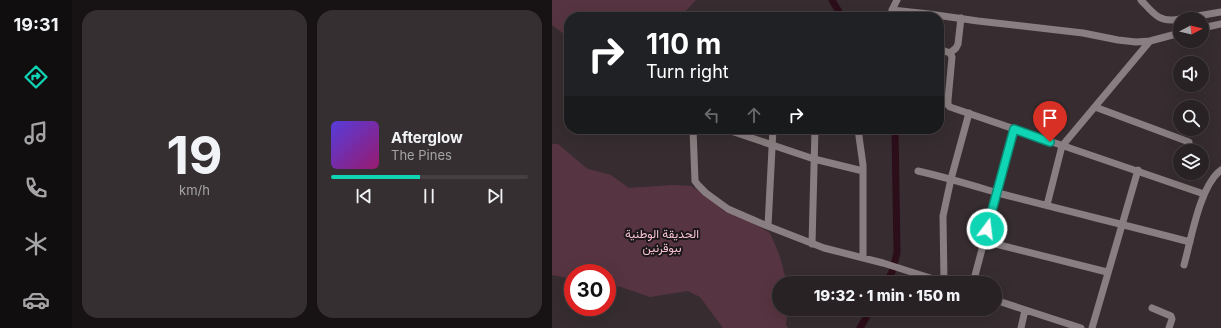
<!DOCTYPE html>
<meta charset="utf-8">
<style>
body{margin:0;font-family:Inter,Vazirmatn,sans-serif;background:#352f31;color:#f1f3f6;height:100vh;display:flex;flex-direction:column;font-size:15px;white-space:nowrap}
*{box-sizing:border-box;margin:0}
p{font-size:13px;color:#a5a4a6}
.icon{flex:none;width:22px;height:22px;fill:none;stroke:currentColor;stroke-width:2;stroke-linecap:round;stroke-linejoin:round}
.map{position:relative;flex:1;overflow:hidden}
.panel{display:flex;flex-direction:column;gap:10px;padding:10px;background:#171314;width:480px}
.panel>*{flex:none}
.banner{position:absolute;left:12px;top:12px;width:380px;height:122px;border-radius:16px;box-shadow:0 4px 16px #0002,0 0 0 1px #453f41;background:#202124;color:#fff;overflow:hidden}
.needle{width:26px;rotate:83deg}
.controls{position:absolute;left:621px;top:12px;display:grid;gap:8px}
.controls a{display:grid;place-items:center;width:36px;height:36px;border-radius:50%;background:#292224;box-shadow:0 4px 16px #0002,0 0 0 1px #453f41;font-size:20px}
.speed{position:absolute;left:12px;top:264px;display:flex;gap:8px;font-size:20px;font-weight:700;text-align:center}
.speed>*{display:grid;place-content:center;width:52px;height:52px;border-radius:50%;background:#292224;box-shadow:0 4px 16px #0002,0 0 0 1px #453f41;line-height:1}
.speed .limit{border:6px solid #d22;background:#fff;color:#111}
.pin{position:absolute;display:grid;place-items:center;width:34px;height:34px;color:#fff;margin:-41px -17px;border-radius:50% 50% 50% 0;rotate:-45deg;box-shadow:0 0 4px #0007}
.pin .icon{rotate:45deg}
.me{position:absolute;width:44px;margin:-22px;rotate:15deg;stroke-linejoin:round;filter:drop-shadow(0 0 3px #0008)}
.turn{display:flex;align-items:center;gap:14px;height:84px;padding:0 16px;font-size:18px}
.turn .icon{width:52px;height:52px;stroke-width:2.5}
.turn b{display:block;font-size:28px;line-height:34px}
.lanes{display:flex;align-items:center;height:38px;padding:0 16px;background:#0003;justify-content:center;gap:20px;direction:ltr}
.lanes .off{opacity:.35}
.panel .tile{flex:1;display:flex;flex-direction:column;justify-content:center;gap:6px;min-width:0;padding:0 14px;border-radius:16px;background:#352f31}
.panel .dial{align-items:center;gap:0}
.dial b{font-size:52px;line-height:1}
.song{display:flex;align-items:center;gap:12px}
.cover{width:48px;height:48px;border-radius:6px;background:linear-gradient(135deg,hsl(250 70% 55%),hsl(320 70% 35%))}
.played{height:4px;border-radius:2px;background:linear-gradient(90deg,#10d5b4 45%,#453f41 45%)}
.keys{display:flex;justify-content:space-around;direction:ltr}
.panel .tiles{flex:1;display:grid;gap:10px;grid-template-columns:repeat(2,1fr)}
.trip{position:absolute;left:220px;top:276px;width:230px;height:40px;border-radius:20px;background:#292224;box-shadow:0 4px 16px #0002,0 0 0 1px #453f41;font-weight:800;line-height:40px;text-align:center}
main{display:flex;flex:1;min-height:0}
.dock{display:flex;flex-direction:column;width:72px;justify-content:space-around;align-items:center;background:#100e0e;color:#a5a4a6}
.dock .icon{width:28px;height:28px}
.dock .current{color:#10d5b4}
.dock b{font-size:18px;color:#f1f3f6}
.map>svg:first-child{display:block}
.green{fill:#573441}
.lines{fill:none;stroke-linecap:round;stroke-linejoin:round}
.canal{stroke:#2c0d1a;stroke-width:7}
.minor{stroke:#897e81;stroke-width:7}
.route-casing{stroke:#0a8a75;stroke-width:10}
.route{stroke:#10d5b4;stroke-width:7}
.labels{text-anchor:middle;stroke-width:4;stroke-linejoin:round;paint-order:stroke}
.park-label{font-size:12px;fill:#f8c1d4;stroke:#1b1718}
</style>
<main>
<nav class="dock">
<b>19:31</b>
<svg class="icon current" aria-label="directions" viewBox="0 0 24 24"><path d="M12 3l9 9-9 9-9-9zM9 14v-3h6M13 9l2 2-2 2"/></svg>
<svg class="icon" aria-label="music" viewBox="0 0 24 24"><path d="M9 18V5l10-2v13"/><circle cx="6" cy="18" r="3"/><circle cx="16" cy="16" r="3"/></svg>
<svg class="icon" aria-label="phone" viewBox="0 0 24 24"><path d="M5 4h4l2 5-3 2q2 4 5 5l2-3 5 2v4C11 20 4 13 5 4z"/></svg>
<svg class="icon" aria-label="climate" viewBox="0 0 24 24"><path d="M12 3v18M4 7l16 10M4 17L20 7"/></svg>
<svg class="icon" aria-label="car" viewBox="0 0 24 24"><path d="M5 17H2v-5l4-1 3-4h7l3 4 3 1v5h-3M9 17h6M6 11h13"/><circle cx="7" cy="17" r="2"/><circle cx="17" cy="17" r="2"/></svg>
</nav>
<section class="panel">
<div class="tiles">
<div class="tile dial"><b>19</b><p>km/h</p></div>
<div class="tile">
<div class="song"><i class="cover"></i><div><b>Afterglow</b><p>The Pines</p></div></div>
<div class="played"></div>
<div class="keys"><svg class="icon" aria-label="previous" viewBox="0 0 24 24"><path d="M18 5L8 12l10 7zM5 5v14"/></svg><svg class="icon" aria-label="pause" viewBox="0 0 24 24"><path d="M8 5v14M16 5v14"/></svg><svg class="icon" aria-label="next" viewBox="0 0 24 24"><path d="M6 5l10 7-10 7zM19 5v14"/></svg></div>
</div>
</div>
</section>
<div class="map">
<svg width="669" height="328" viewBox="0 0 669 328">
<rect width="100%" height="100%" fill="#372d30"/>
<path class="green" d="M0,0h144l-14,15 -9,2h-104v21l-17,-13z
M0,144h6l26,22 4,3 23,6 18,13 43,-3 19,1 16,10 17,15 22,8 24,14 9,21 8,29h-8v26h9l-2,16 2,3h-65l-23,-31 -12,-6 -38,6 -29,-10 -14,-3v-11h-34v6l-21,-4z"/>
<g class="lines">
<path class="canal" d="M280,0l10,17
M334,283l6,-11 5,-19 -2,-124
M308,328l11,-19"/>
<path class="minor" d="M589,0c13,14 18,23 39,19
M340,10l37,4 49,7 105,12 35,7 18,2 14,-1
M339,17l1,-7 5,-10
M628,19l41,-7
M650,28l19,-4
M387,49l11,4 2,4 -4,43v5l2,2 254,87
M398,53l6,-5 2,-4 3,-26
M543,107l94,35
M141,129l2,52 3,4 8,8 22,16 37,16 59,23 59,15 63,20
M173,129l89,30 49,12
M306,129l5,36v93
M366,171c27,6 53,14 80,22 64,17 128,32 192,49
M495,205l15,-59 88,-105 30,-8
M216,226l5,-97
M432,241l123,31
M260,244l3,-115
M632,265c7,-25 16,-80 37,-95
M392,282l-1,-66 8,-37 18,-66
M421,283l41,-154
M443,300l86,28
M600,308l19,8 1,3 -3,9
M469,328l4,-18
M540,328l46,-158"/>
</g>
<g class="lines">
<defs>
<path id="route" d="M435,229l27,-100 36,13"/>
</defs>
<use href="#route" class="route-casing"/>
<use href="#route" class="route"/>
</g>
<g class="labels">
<g class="park-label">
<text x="110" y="238">الحديقة الوطنية<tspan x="110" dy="14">ببوقرنين</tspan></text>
</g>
</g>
</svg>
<div class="controls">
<a><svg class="needle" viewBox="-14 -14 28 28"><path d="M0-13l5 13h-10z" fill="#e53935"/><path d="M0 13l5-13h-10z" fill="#a5a4a6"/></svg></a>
<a><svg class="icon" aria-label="sound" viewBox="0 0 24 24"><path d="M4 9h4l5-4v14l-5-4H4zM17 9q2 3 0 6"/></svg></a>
<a><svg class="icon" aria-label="search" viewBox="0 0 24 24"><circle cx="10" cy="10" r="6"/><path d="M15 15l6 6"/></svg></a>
<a><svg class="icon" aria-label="layers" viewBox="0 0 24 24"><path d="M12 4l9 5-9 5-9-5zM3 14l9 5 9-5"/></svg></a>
</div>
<div class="speed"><div class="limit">30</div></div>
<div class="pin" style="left:498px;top:142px;background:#d93025"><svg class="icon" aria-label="arrive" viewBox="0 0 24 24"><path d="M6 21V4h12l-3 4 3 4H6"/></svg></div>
<svg class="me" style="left:435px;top:229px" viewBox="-20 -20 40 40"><circle r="17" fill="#10d5b4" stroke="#fff" stroke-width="3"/><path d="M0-11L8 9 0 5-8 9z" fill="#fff"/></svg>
<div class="trip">19:32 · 1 min · 150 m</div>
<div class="banner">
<div class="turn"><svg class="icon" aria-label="right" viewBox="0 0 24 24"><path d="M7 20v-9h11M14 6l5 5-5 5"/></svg><div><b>110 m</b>Turn right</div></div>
<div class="lanes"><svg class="icon off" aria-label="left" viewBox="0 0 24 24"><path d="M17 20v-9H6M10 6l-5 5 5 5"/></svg><svg class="icon off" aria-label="ahead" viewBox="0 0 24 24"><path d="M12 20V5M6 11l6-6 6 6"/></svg><svg class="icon" aria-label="right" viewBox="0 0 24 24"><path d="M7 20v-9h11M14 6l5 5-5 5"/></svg></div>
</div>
</div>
</main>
